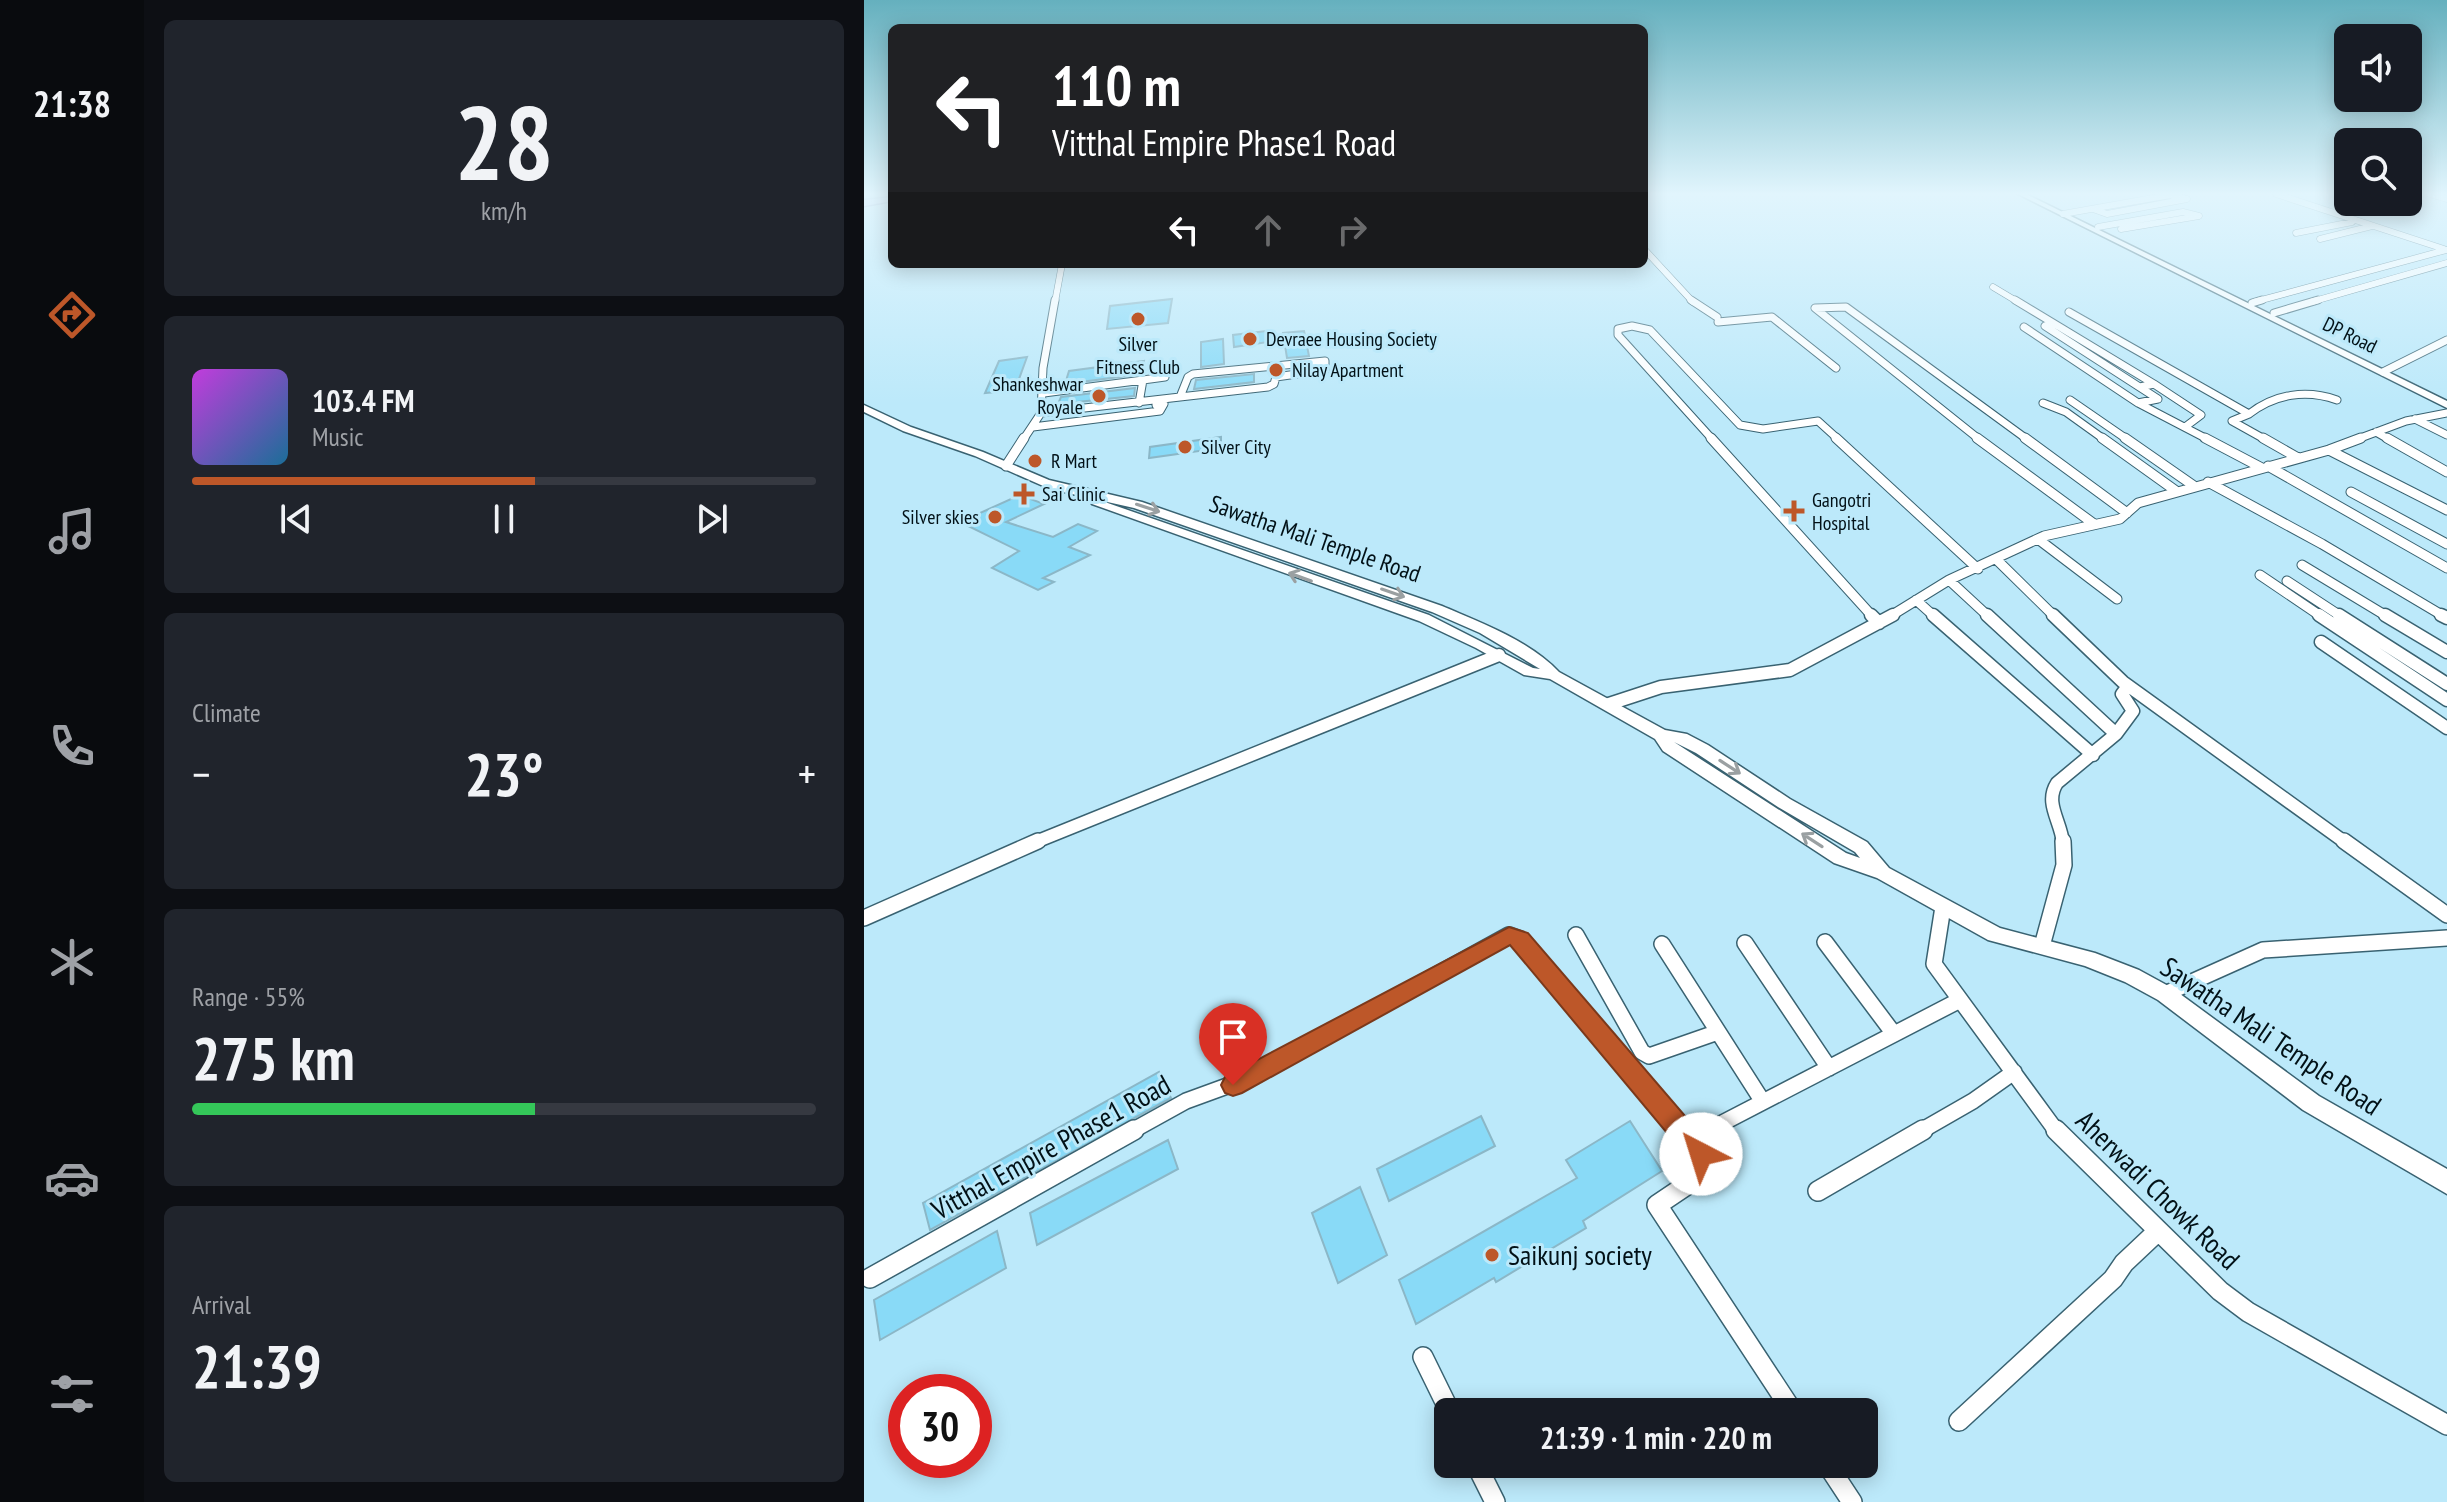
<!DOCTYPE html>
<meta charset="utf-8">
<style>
body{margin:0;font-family:"PT Sans Narrow",sans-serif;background:#20242c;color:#f1f3f6;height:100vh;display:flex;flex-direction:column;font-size:30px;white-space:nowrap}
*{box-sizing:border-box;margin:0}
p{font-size:26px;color:#9ea1a6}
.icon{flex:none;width:44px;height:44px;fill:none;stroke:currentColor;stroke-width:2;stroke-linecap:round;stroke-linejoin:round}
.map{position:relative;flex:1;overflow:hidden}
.drawer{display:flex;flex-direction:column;gap:20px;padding:20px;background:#0d0f14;width:720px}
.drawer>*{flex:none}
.banner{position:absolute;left:24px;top:24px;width:760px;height:244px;border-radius:12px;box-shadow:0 4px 20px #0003;background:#202124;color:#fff;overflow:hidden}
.tools{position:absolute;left:1470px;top:24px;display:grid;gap:16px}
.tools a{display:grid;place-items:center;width:88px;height:88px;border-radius:12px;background:#171b24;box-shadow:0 4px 20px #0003;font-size:40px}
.speed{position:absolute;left:24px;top:1374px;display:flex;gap:16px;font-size:40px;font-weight:700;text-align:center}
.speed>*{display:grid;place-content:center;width:104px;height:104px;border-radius:50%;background:#171b24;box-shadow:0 4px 20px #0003;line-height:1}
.speed .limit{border:12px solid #d22;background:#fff;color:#111}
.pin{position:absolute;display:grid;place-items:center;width:68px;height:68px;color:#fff;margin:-82px -34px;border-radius:50% 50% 50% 0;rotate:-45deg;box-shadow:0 0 8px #0007}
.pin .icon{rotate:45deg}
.me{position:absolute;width:88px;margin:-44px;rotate:320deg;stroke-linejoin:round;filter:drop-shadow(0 0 6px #0008)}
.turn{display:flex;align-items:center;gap:28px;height:168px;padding:0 32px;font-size:36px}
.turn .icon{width:104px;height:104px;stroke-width:2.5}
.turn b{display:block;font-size:56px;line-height:68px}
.lanes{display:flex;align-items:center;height:76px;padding:0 32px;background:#0003;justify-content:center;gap:40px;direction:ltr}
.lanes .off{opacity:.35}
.big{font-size:60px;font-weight:600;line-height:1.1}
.drawer .tile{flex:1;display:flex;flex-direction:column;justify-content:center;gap:12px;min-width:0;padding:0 28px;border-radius:12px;background:#20242c}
.drawer .dial{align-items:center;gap:0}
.dial b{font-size:104px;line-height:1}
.song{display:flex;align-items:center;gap:24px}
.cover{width:96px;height:96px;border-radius:12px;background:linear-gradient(135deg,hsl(290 70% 55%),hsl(200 70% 35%))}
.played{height:8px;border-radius:4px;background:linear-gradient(90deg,#bd5729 55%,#363941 55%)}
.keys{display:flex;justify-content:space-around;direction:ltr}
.heat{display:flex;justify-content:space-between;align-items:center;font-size:44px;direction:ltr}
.charge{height:12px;border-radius:6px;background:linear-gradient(90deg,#34c759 55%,#363941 0)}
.trip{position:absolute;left:570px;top:1398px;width:444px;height:80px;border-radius:12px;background:#171b24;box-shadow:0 4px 20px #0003;font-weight:600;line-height:80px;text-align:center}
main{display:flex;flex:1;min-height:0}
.dock{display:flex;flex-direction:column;width:144px;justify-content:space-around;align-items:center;background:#090b0e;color:#9ea1a6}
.dock .icon{width:56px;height:56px}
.dock .on{color:#bd5729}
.dock b{font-size:36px;color:#f1f3f6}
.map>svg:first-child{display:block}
.building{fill:#89daf7;stroke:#8bb7c7;stroke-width:2}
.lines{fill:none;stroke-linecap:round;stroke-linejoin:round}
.minor-far5-casing{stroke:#396271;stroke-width:7}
.minor-far4-casing{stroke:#396271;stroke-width:9}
.minor-far3-casing{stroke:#396271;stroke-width:11}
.minor-far2-casing{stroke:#396271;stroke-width:15}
.minor-far1-casing{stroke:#396271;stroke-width:18}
.minor-casing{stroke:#396271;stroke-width:22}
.tertiary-casing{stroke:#396271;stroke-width:3}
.primary-casing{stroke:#7279ab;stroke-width:3}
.minor-far5{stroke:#fff;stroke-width:6}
.minor-far4{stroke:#fff;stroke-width:7}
.minor-far3{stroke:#fff;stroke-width:9}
.minor-far2{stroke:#fff;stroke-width:12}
.minor-far1{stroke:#fff;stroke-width:15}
.minor{stroke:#fff;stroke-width:19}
.tertiary{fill:#fff;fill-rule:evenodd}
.primary{fill:#cfd0fd;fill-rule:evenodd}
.oneway{stroke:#9aa0a2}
.route{fill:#bd5729;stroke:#7b391b;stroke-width:2}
.poi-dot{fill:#bd5729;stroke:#bce9fa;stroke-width:3}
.labels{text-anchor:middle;stroke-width:6;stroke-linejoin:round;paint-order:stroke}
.far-street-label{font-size:20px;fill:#021117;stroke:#bce9fa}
.far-poi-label{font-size:20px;fill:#021117;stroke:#bce9fa;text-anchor:start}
.street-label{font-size:24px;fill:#021117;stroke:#bce9fa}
.near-street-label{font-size:28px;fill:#021117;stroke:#bce9fa}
.near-poi-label{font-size:28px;fill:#021117;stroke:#bce9fa;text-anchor:start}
</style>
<main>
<nav class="dock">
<b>21:38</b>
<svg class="icon on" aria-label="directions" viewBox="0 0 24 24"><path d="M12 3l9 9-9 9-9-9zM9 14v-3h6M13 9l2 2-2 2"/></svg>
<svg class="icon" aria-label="music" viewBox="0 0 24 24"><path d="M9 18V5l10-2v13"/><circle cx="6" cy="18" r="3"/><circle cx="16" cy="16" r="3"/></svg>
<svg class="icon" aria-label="phone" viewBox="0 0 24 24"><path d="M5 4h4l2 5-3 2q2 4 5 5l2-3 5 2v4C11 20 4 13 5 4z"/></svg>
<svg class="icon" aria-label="climate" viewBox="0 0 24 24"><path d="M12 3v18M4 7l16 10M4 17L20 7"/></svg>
<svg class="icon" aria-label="car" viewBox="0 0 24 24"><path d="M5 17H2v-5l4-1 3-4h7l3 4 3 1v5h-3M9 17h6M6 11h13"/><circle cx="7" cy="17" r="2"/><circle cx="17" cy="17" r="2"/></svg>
<svg class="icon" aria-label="filters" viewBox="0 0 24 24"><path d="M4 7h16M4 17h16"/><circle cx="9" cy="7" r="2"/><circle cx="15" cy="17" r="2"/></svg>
</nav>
<section class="drawer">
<div class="tile dial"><b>28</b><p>km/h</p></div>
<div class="tile">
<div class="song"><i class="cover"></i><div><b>103.4 FM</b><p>Music</p></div></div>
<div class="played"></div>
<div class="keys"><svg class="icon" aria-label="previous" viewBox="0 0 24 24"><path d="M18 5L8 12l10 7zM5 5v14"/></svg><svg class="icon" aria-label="pause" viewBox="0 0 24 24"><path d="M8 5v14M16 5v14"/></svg><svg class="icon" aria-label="next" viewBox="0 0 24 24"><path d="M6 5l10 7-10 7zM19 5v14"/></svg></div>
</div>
<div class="tile"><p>Climate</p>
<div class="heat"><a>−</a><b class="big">23°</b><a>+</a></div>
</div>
<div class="tile"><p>Range · 55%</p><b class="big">275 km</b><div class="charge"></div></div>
<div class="tile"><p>Arrival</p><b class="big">21:39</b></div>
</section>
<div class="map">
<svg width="1583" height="1502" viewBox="0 0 1583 1502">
<rect width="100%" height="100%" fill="#bce9fa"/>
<path class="building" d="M308,299l-4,24 -61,6 3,-23z
M402,331l2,11 -34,5 -1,-12z
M440,331l5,25 -22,2 -4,-25z
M359,339l1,25 -23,3v-25z
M163,357l-12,33 -30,3 14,-32z
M280,361l-2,13 -77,10 4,-13z
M390,374v8l-60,7 2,-9z
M271,388l-1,8 -76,8 3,-7z
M357,437v11l-72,10 1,-11z
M156,495l24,9 -38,18 47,15 25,-13 19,7 -28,16 21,8 -47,23 11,4 -16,8 -46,-22 27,-17 -59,-29z
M295,1072l12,26 -241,132 -7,-27z
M617,1116l14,30 -106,55 -12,-32z
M766,1121l32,50 -79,50 3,7 -90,54 -2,-4 -78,46 -17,-44 178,-102 -11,-18z
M304,1140l10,29 -141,76 -7,-32z
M496,1187l27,68 -49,28 -26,-70z
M133,1231l9,37 -126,72 -6,-40z"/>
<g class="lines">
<defs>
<path id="minor-far5" d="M1412,194l168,55
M1566,194l17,5
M1199,214l107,-19 17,4 -80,15 -14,-5
M1234,227l85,-15 16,4 -78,13
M1432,233l56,-11
M1456,239l52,-13
M780,249l49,53
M1129,287l25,15
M191,302l7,-38
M1390,302l192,-52
M1447,302l136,-39"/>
<path id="minor-far4" d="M827,300l26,17
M1151,300l139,84 -14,3
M1388,303l10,-3
M1205,312l180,102 -17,7 34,19
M1410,313l44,-13
M854,322l54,-5 64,51
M1160,327l114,76 20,-4 -113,-73
M461,361v9l-49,7 -2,7 -6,3 -88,10 8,-20 5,-3z
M1519,372l64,-32
M279,380l22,-3
M1290,384l47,31 -16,12
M180,393l99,-13 -4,23
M1206,400l58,40
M1179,403l23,9 39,28
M1274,403l71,37
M177,413l139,-16
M1385,414c26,-20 57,-25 88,-14
M1551,419l32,16
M169,427l127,-16 4,-7 -8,1
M1512,432l14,8
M159,440l18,-27 2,-45 12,-68
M849,440l-95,-105v-6l14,-3 18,4 90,95 23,4 55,-8 21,19
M1116,440l-165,-132 31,-1 182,133
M1491,440l51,-19 41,-8"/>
<path id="minor-far3" d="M847,438l162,179
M972,438l142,131
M1113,438l117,86
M1161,438l102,75
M1238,438l74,53
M1261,438l69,48
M1341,438l57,30
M1399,438l35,20
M1523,438l60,34
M1465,450l118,60
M142,466l18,-28
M1404,466l179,102
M1344,482l114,62 123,73
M1487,492l96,52
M1174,539l79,60
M1132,559l59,58
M1438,565l86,52
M1396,575l62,42
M1085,580l40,37
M1423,581l55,36
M1052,600l19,17
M1025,617l60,-37 95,-44 76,-17 18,-16 191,-53 32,-12"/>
<path id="minor-far2" d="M1007,615l8,8
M1069,615l160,140
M1123,615l129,119 -59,49c-13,20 4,38 6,60
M1189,615l70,67 223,161
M1455,615l128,85
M1475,615l108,69
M1521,615l62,37
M1577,615l6,3
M1457,642l126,86
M745,704l52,-17 129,-17 103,-55
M1252,734l17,-23 -11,-17 6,-8
M169,843l466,-188"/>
<path id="minor-far1" d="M1480,841l103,74
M1079,907l-9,57 123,168
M0,918l174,-77
M712,935l66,117 7,4 69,-24
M961,942l69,92
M881,943l84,125
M798,944l101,158
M1178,946l22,-81 -1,-24
M1301,994l98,-44 184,-12
M266,1132l56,-31 63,-23 260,-143 11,4 163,193
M841,1132l255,-132
M1055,1132l54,-31 41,-29"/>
<path id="minor" d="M818,1130l8,10
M845,1130l-19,10 22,28 -55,37 136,207
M1192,1130l164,161 28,21 199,113
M954,1191l105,-61
M6,1278l264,-148
M559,1357l27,55
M1095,1421l154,-142 11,-16 34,-32
M612,1464l19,38
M963,1464l25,38"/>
<path id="tertiary" d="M1154,194h8l421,207v7z
M0,405l47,22 72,25 66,28 93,22 300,104c39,17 87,34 117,66l106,58 22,4 21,11 82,54 77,43 22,26 111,60 95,25 44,17 33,18 147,108 128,73v25l-144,-84 -145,-110 -33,-18 -40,-16 -97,-26 -111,-62 -43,-15 -171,-112 -8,-12 -105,-60 -26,-4 -48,-27 -57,-27 -327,-117 2,-3h8l327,114 104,53 7,1 -60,-36 -48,-21 -298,-104 -84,-19 -75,-33 -72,-25 -39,-19zM810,742l22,11 82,54 77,45 5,6 -14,-5z"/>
<path id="primary" d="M28,197v4l-28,5v-6z"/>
</defs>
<use href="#minor-far5" class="minor-far5-casing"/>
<use href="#minor-far4" class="minor-far4-casing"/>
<use href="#minor-far3" class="minor-far3-casing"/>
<use href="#minor-far2" class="minor-far2-casing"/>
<use href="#minor-far1" class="minor-far1-casing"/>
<use href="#minor" class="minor-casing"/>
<use href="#tertiary" class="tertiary-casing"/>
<use href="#primary" class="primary-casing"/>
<use href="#minor-far5" class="minor-far5"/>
<use href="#minor-far4" class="minor-far4"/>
<use href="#minor-far3" class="minor-far3"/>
<use href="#minor-far2" class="minor-far2"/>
<use href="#minor-far1" class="minor-far1"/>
<use href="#minor" class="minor"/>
<use href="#tertiary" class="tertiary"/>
<use href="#primary" class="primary"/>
</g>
<defs><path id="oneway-shaft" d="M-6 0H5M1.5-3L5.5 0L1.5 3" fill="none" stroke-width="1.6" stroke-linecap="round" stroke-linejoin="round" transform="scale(2)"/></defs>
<g class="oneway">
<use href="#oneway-shaft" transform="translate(284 508) rotate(18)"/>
<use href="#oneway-shaft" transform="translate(436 577) rotate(-160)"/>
<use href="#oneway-shaft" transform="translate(529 593) rotate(19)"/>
<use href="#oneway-shaft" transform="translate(866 767) rotate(33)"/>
<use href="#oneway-shaft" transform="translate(948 840) rotate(-147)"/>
</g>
<linearGradient id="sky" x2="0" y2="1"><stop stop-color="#65b0be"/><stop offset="0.48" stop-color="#e1f5fd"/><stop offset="1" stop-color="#e1f5fd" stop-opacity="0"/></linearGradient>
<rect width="1583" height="404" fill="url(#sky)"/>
<path class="route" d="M645,927l19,6 182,212 4,9 -4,9 -9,4 -9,-4 -182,-218 -268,148 -9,3 -8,-3 -4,-8 4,-8z"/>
<g class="poi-dot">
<circle cx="274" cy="319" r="8"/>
<circle cx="386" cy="339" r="8"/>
<circle cx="412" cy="370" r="8"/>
<circle cx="235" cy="396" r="8"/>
<circle cx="321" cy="447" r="8"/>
<circle cx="171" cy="461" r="8"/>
<path d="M156 482h8v8h8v8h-8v8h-8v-8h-8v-8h8z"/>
<path d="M926 499h8v8h8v8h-8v8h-8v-8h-8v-8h8z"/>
<circle cx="131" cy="517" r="8"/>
<circle cx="628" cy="1255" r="8"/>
</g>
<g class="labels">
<g class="far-street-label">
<text transform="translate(1486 335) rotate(26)" y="7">DP Road</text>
</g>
<g class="far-poi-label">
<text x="402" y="346">Devraee Housing Society</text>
<text x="274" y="351" text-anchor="middle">Silver<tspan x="274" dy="23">Fitness Club</tspan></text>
<text x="428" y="377">Nilay Apartment</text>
<text x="219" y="391" text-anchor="end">Shankeshwar<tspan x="219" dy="23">Royale</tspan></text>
<text x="337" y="454">Silver City</text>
<text x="187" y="468">R Mart</text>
<text x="178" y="501">Sai Clinic</text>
<text x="948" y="507">Gangotri<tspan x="948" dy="23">Hospital</tspan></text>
<text x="115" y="524" text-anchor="end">Silver skies</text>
</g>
<g class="street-label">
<text transform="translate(451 539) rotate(19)" y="8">Sawatha Mali Temple Road</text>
</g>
<g class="near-street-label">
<text transform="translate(1407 1036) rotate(34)" y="10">Sawatha Mali Temple Road</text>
<text transform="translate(187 1147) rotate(-29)" y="10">Vitthal Empire Phase1 Road</text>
<text transform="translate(1294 1190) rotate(44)" y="10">Aherwadi Chowk Road</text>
</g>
<g class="near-poi-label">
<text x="644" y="1265">Saikunj society</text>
</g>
</g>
</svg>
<div class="tools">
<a><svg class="icon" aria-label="sound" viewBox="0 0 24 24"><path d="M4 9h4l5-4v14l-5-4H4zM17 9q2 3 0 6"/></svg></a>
<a><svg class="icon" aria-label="search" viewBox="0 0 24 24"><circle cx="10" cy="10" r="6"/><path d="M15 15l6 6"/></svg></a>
</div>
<div class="speed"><div class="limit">30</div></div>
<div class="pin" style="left:369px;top:1085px;background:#d93025"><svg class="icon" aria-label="arrive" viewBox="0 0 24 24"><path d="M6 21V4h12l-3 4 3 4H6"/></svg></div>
<svg class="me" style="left:837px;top:1154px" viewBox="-20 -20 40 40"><circle r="19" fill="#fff"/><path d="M0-13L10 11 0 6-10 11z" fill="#bd5729"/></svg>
<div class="trip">21:39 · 1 min · 220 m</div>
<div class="banner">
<div class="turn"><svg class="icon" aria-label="left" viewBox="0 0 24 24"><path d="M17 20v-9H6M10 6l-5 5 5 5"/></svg><div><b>110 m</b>Vitthal Empire Phase1 Road</div></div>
<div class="lanes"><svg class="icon" aria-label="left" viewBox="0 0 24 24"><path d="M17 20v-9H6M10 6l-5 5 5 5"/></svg><svg class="icon off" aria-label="ahead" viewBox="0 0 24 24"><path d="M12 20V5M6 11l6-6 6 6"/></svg><svg class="icon off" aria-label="right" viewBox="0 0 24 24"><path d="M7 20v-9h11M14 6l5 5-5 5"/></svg></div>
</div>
</div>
</main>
